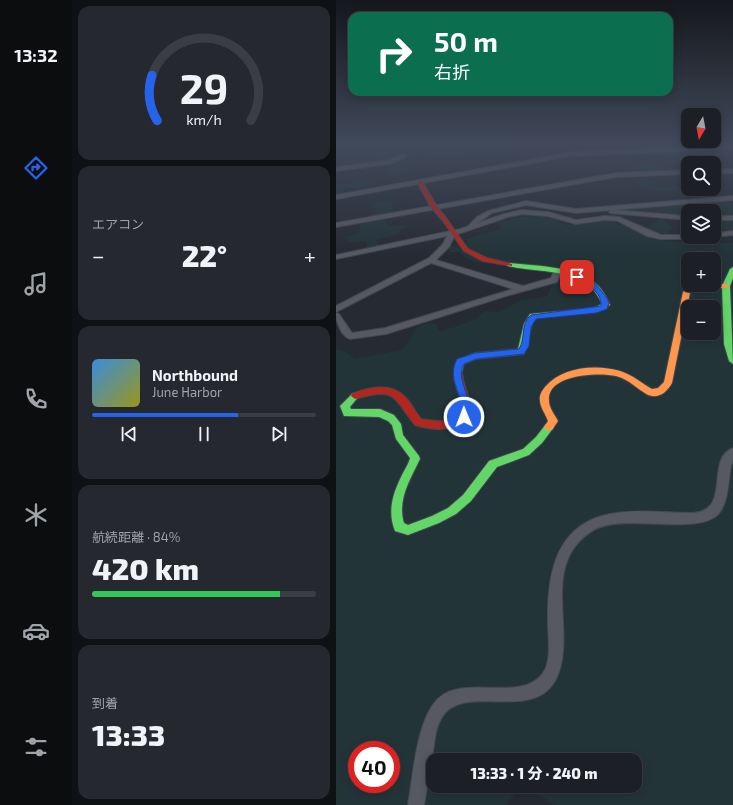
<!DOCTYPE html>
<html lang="ja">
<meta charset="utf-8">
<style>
body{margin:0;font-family:"Exo 2","Noto Sans JP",sans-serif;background:#25282e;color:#f1f3f6;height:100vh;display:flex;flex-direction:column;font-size:15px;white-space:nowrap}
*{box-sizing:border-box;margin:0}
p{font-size:13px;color:#a0a3a7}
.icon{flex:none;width:22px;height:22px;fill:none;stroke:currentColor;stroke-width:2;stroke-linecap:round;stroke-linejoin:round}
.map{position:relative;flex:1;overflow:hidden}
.panel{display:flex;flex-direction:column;gap:6px;padding:6px;background:#0f1215;width:264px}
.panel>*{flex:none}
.guide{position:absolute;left:12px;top:12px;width:325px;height:84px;border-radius:12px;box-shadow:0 2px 10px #0003,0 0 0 1px #3a3e43;background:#0b6e4f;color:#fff;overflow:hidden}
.needle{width:26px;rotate:190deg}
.fabs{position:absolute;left:345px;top:108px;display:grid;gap:8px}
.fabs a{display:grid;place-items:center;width:40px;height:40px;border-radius:8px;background:#1c2026;box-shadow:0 2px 10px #0003,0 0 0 1px #3a3e43;font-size:20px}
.speed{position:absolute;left:12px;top:741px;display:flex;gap:8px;font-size:20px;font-weight:700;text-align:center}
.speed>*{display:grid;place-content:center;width:52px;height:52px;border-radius:50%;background:#1c2026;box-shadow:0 2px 10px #0003,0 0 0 1px #3a3e43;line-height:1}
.speed .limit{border:6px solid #d22;background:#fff;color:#111}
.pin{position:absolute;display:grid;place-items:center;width:34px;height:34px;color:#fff;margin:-17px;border-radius:8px;box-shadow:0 2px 6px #0006}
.me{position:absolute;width:44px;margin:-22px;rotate:359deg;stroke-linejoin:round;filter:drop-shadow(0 0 3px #0008)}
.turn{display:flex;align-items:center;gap:14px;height:84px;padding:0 20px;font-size:18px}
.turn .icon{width:52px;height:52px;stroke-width:2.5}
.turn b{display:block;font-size:28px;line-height:34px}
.big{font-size:30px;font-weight:800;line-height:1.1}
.panel .card{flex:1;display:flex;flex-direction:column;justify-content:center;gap:6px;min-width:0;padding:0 14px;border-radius:12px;background:#25282e}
.panel .dial{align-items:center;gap:0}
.dial svg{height:104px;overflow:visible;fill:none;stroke:#3a3e43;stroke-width:7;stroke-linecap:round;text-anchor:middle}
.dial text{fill:#f1f3f6;stroke:none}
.song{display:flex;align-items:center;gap:12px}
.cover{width:48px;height:48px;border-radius:6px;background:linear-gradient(135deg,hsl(210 70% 55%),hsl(60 70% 35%))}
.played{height:4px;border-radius:2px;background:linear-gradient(90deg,#2563eb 65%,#3a3e43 65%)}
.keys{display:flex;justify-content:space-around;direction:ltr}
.heat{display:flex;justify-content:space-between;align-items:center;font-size:22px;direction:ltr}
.charge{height:6px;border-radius:3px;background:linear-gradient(90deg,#34c759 84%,#3a3e43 0)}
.trip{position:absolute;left:90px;top:753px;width:216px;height:40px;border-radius:12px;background:#1c2026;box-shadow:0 2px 10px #0003,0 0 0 1px #3a3e43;font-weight:800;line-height:40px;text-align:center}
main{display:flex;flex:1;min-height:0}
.dock{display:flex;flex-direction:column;width:72px;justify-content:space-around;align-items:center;background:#0b0d0f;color:#a0a3a7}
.dock .icon{width:28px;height:28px}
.dock .active{color:#2563eb}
.dock b{font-size:18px;color:#f1f3f6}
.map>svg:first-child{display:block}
.green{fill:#233439;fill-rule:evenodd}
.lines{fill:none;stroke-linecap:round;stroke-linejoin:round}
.street-casing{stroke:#434750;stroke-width:2}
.fast-casing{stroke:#434750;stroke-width:2}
.slow-casing{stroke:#434750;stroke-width:2}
.jam-casing{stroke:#434750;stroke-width:2}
.street{fill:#565962;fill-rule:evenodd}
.fast{fill:#63d668;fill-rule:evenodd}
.slow{fill:#ff974d;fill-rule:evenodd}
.jam{fill:#b3261e;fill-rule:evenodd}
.route{fill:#2563eb;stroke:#184099}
</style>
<main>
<nav class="dock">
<b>13:32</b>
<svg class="icon active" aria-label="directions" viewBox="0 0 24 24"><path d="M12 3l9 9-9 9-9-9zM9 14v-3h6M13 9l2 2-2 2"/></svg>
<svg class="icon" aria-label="music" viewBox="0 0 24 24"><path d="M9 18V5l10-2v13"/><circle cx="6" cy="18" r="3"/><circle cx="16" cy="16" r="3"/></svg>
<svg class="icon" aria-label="phone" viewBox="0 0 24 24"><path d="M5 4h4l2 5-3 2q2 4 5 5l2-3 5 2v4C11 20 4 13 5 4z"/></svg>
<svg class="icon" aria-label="climate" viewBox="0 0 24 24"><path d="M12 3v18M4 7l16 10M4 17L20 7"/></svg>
<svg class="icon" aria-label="car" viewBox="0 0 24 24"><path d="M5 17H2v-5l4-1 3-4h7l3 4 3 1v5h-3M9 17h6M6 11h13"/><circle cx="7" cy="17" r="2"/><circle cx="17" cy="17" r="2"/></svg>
<svg class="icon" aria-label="filters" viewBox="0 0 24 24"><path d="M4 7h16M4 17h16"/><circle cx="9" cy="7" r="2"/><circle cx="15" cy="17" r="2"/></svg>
</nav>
<section class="panel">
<div class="card dial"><svg viewBox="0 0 100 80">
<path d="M14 69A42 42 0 1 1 86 69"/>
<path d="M14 69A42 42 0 0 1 10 34" stroke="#2563eb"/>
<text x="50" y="56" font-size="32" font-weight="700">29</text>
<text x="50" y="72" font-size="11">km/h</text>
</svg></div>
<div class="card"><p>エアコン</p>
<div class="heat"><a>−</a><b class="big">22°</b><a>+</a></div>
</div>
<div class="card">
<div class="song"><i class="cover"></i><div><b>Northbound</b><p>June Harbor</p></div></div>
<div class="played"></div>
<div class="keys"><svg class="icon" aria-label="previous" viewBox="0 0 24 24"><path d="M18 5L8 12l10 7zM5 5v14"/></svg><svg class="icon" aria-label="pause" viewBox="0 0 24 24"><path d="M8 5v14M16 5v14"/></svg><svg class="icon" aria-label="next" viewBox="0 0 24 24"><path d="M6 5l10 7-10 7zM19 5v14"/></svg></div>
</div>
<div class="card"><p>航続距離 · 84%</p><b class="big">420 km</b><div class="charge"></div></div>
<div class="card"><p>到着</p><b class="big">13:33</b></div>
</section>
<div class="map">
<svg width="397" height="805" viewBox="0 0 397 805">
<rect width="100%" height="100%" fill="#262a33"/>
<path class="green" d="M0,144h64l-6,13 -4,3 -47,5h-7z
M92,144h78c-26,7 -57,15 -84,14l7,-11z
M220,144h34l1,3 -31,5 -2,-2z
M79,158l3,4 -8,5 -2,6 -15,3 -9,-3 9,-6 1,-4z
M305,163h15l10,4 -3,4 -33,1 4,-8z
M307,179l11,1 5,7 26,-1 4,8 -2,5 -5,-1v-2l-7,-6 -15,2 -22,-6 -2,-1 3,-5z
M31,180l8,2c-9,5 -20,6 -31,7v4l-8,2v-10z
M56,200l2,11 2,1 -23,5 -7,-1 9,-3 1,-4 -4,-4 1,-1z
M383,201l14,2v27l-19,1v-20h-26v5l-72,-6z
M205,216l14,3 10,6 44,-4 16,5 26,13 29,3 53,1v562h-178l-31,-19h111v-26h-202v26h88l-15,19h-170v-456l8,2 12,8 45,-9c17,-12 7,-30 35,-26l2,7h4l33,-11 10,-9 14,1 21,-11 27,-5 7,-13 8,-9 -68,-15 -10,5 -17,-5 -8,-7h-11l4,-6 9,3 4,-1 2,-9 34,-10 -1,-4 -4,-3 25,-5zM352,259h26v26h-26zM352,307h26v26h-26zM21,750h34v34h-34z
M326,218l9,9 -3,7 -3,1 -17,-6 11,-10z
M48,219l4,7 16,-1 3,1 -6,3 -3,5 -22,6 2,6 -5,2 -6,-1 -1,-6 -17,1 -3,-5 13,-4 2,-2 -2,-6 5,-3z"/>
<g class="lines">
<defs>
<path id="street" d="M397,145v4l-161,7 -236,43v-4l236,-43z
M68,154l3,2 -1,1 -16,7 -54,7v-4l53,-7z
M397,169v4l-19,1v-4z
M352,170v4l-72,3 -280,50v-4l280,-50z
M397,196v4l-157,13 -50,-8 -34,8 -14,10 26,-9 18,-4 26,2 28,8 29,-4 14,1 42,18h27v2h10l-4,2h-34l-13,-3 -29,-15 -13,-1 -29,4 -28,-8 -26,-2 -14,3 -53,18 -6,12 -13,13 87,26 28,-8 4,-9h3l4,2 -5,11 -51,14 -120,38 -36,5c-9,-3 -14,-17 -14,-26l3,1 13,19 33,-5 128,-39 -82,-26 -95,49v-6l93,-48 14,-14 4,-8 -111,23v-4l124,-26 9,-3 1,-2 7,-7 11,-6 38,-10 50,8z
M276,210l76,6v4l-78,-7 -1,-1z
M378,216h19v4h-19z
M397,231v4l-19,2h-1l1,-4z
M397,448v12l-2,6c-3,15 -2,33 -11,46 -19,26 -96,0 -126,18 -58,34 -14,106 -39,151 -24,42 -94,0 -114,38 -6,10 -6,21 -8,32 -3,18 -6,36 -9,54h-16c5,-29 8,-75 24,-99 24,-38 87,0 111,-33 9,-13 5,-35 5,-50 -1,-51 8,-102 68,-110 24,-4 51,0 76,0 41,-2 12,-54 41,-65z"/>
<path id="fast" d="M174,263c25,3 63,3 84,19 8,6 12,14 16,23l-14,7 -61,6 -3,6 -8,30 -48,5 -12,5 -3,11h-6l-1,-2 3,-13 18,-7 43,-4 6,-25 6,-10 64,-6 8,-4c-15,-38 -62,-30 -94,-38l-1,-1z
M397,267v11l-3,8 3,78 -4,-3 -5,-17 -2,-58 8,-17z
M19,393l4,3 -9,11 1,2h29l14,6 7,9 2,11 16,21 1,3c-10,21 -23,41 -16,64l4,2 24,-9 16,-8 15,-13 26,-34 34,-12 13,-12 10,-13h6l2,3 -12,16 -13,12 -32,12 -26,34 -15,13 -17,9 -31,12 -13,-4c-8,-20 -2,-38 7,-56 3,-6 7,-12 8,-17l-14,-19 -4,-14 -4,-4 -9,-4 -35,-1 -4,-10 12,-12z"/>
<path id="slow" d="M378,284h12l4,2 -4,2h-28l-8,5 -18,90c-5,9 -13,16 -24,12 -11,-6 -19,-16 -32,-19 -17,-4 -70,-2 -67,25 0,7 6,14 9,20l-6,9h-6l-2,-3 4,-6c-2,-6 -8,-14 -8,-20 -1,-6 2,-10 5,-14 17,-20 51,-23 75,-16 13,4 21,12 32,18l6,-1 6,-6 19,-90 10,-7h21z"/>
<path id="jam" d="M82,181h4l14,24 11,14 21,30 19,9 25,6v2l-29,-5 -19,-10 -21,-30 -13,-15 -13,-24z
M122,370c6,2 4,8 6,13 2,8 7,17 6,27 -2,24 -39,20 -55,15 -23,-29 -19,-38 -60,-26l-4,-3 1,-2c17,-7 40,-12 54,4 6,6 9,14 15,21 24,4 48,6 37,-27 -2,-6 -6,-14 -3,-21z"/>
</defs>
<use href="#street" class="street-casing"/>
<use href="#fast" class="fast-casing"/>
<use href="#slow" class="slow-casing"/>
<use href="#jam" class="jam-casing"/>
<use href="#street" class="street"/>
<use href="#fast" class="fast"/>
<use href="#slow" class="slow"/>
<use href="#jam" class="jam"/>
</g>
<linearGradient id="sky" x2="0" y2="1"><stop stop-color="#15171c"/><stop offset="0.56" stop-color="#414a5b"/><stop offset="1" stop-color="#414a5b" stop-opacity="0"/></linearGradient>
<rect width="397" height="257" fill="url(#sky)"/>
<path class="route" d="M239,275c15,-2 28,16 34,28l-2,6 -11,4 -60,6 -5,8 -2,19 -5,8 -48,5 -12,5c-10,17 13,37 3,56h-6l-1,-3c7,-20 -15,-36 -3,-58l18,-6 44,-4c7,-11 1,-25 12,-34l70,-9c1,-15 -15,-22 -26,-28z"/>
</svg>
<div class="fabs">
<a><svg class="needle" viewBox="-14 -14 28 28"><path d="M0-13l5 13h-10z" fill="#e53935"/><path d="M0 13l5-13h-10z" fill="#a0a3a7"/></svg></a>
<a><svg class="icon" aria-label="search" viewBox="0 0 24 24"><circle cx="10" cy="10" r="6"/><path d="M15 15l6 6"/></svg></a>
<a><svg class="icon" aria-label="layers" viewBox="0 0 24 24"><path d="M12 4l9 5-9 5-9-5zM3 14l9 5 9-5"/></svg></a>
<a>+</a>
<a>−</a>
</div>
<div class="speed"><div class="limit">40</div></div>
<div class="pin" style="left:241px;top:277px;background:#d93025"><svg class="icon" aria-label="arrive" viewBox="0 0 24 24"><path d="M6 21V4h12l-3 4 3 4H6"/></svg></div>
<svg class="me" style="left:128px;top:417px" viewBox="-20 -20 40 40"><circle r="17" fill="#2563eb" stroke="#fff" stroke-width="3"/><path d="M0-11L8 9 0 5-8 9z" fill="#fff"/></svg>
<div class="trip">13:33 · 1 分 · 240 m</div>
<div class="guide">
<div class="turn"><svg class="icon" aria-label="right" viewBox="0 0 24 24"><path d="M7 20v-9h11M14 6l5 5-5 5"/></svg><div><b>50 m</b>右折</div></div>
</div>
</div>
</main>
